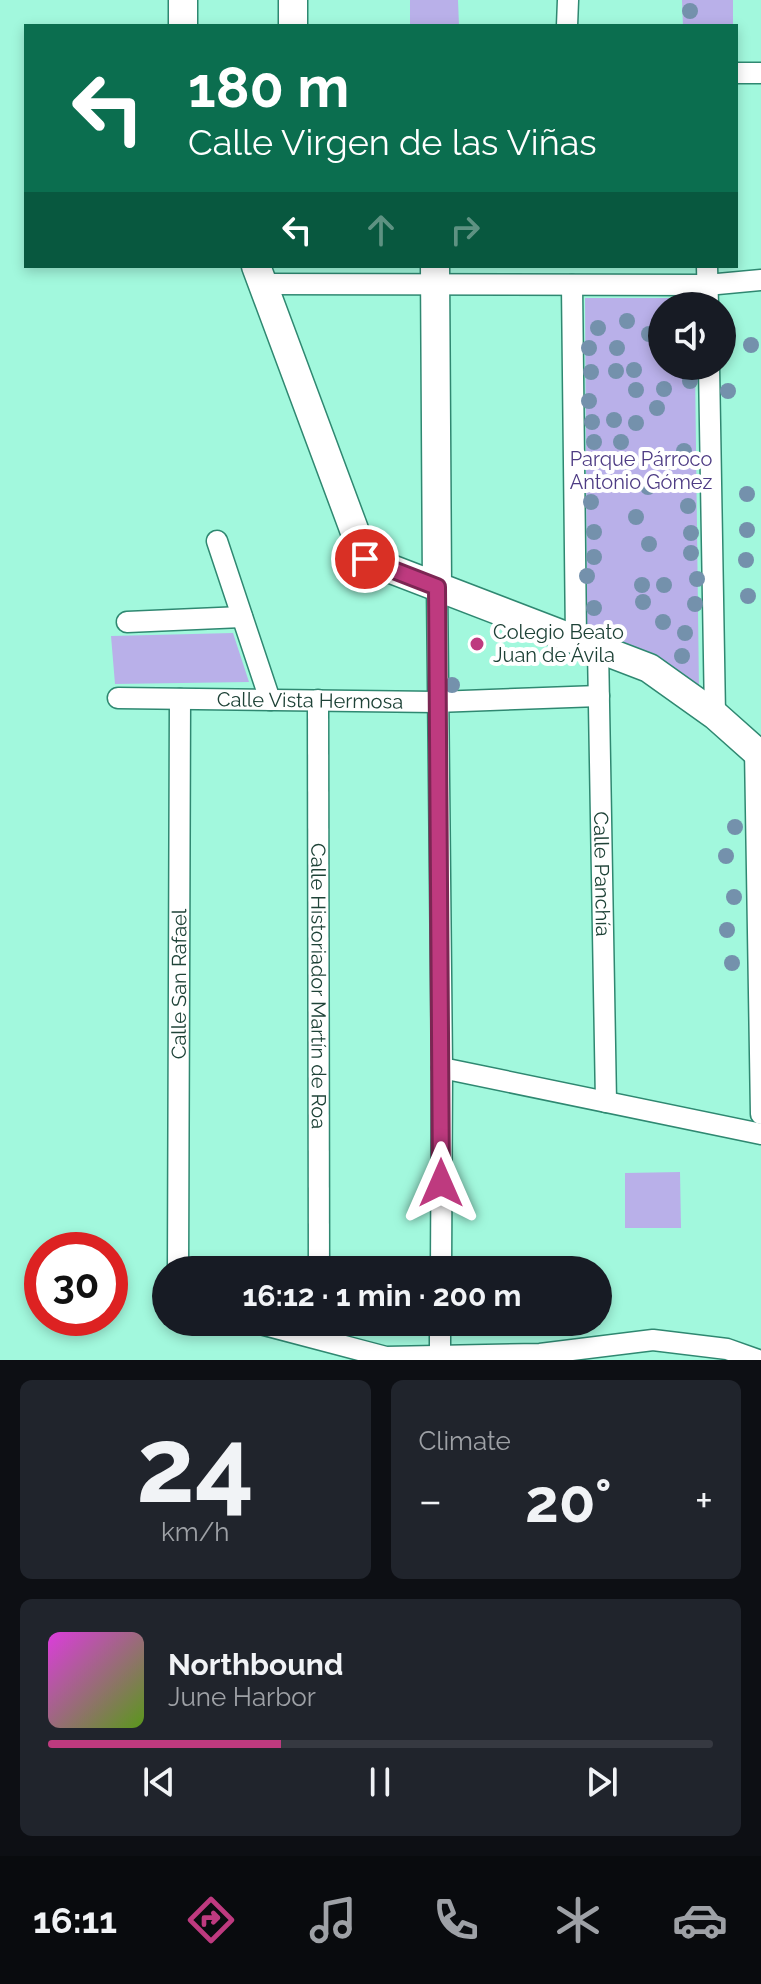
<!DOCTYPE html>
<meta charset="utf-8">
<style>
body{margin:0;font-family:Raleway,sans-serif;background:#20242c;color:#f1f3f6;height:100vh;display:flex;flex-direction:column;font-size:30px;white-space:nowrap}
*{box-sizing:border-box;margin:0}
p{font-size:26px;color:#9ea1a6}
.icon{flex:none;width:44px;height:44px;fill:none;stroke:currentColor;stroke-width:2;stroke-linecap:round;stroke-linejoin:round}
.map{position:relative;height:1360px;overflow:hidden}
.sheet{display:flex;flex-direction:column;gap:20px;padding:20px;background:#0d0f14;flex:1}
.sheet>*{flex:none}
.hud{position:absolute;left:24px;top:24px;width:714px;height:244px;border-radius:0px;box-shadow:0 4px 12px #0003;background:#0b6e4f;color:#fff;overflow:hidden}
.buttons{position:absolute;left:648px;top:292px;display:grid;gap:16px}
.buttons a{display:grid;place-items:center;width:88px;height:88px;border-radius:50%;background:#171b24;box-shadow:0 4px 12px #0003;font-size:40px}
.speed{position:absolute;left:24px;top:1232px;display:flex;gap:16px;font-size:40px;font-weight:700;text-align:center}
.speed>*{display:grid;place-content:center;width:104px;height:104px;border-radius:50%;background:#171b24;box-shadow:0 4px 12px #0003;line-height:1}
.speed .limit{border:12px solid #d22;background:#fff;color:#111}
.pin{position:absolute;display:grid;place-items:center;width:68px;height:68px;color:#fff;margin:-34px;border:4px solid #fff;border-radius:50%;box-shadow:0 2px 8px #0007}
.me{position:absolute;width:88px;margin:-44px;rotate:0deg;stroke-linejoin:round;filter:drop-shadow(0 0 6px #0008)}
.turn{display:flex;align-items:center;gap:28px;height:168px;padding:0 32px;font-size:36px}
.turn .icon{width:104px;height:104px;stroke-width:2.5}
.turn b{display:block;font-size:56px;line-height:68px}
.lanes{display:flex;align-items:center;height:76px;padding:0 32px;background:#0003;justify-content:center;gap:40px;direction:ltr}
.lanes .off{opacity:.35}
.big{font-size:60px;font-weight:700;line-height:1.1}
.sheet .widget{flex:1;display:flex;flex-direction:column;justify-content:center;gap:12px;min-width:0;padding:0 28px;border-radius:12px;background:#20242c}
.sheet .dial{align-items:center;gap:0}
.dial b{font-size:104px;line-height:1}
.song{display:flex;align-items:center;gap:24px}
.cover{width:96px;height:96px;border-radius:12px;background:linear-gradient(135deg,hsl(300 70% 55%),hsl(90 70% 35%))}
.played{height:8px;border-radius:4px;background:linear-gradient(90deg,#be3a7f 35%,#363941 35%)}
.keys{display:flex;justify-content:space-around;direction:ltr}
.heat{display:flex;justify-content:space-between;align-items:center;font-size:44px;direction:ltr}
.sheet .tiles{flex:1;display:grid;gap:20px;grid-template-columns:1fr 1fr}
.widget:last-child{grid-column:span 2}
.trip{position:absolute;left:152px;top:1256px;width:460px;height:80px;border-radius:40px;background:#171b24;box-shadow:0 4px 12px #0003;font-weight:700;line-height:80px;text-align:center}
.menu{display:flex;height:128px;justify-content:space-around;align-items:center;background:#090b0e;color:#9ea1a6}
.menu .icon{width:56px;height:56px}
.menu .active{color:#be3a7f}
.menu b{font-size:36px;color:#f1f3f6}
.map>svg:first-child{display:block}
.green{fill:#b9b0e9}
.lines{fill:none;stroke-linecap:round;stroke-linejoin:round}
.street-casing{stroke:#2f8871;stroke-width:23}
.secondary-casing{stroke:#2f8871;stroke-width:31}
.street{stroke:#fff;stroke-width:20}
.secondary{stroke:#fff;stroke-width:28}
.tree{fill:#7491ac}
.route-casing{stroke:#7c2653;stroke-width:20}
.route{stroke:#be3a7f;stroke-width:14}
.poi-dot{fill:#be3a7f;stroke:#fff;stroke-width:3}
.labels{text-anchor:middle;stroke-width:8;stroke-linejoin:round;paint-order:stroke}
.park-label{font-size:20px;fill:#4e3c84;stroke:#fff}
.poi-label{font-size:20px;fill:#1e4237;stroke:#fff;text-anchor:start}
.street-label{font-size:20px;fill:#1e4237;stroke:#fff}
</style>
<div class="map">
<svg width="761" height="1360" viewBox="0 0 761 1360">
<rect width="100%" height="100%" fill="#a2f8dd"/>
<path class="green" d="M410,0h48l1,26h-49z
M682,0h51v26h-50z
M585,298h109v8h-32v60h33l4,324 -44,-36 -68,-25z
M233,633l16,49 -134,2 -4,-48z
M680,1172l1,56h-56v-55z"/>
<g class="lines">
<defs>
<g id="street">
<path d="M567,26l1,-26"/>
<path d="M736,73h25"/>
<path d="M707,266l1,40"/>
<path d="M263,284l444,1 54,-5"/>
<path d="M572,285l4,355"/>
<path d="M709,366l6,349"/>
<path d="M217,541l53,159"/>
<path d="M437,587l5,481 -1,202"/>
<path d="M127,622l115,-5"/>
<path id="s1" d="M598,648l8,454"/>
<path id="s2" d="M118,698l318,4 163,-6"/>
<path id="s3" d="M318,700l1,570"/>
<path d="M755,749l6,365"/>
<path d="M442,1068l319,66"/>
<path id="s4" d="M178,1270l2,-571"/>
<path d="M253,1322l133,35 154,-3 113,-14 74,9 31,11"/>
<path d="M440,1356v-34"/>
</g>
<path id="secondary" d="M293,0v26
M183,26v-26
M256,266l109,293 284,109 66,47 46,41
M435,266l2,321"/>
</defs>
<use href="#street" class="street-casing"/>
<use href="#secondary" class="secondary-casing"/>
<use href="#street" class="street"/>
<use href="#secondary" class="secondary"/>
</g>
<g class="tree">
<circle cx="690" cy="11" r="8"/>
<circle cx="627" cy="321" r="8"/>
<circle cx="598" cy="328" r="8"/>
<circle cx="649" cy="334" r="8"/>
<circle cx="751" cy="345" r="8"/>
<circle cx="589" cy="348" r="8"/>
<circle cx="617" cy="348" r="8"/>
<circle cx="634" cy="370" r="8"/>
<circle cx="616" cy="371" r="8"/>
<circle cx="591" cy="372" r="8"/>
<circle cx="690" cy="381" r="8"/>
<circle cx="664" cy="389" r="8"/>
<circle cx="636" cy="390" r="8"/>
<circle cx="728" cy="391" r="8"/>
<circle cx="589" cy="401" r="8"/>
<circle cx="657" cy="408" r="8"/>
<circle cx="614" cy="420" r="8"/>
<circle cx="592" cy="422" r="8"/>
<circle cx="636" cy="423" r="8"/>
<circle cx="594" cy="442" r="8"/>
<circle cx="621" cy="442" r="8"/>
<circle cx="684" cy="451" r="8"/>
<circle cx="593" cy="483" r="8"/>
<circle cx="648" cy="487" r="8"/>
<circle cx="747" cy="494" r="8"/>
<circle cx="591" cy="502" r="8"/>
<circle cx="688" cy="506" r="8"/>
<circle cx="636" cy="517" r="8"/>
<circle cx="747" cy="530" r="8"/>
<circle cx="594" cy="532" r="8"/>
<circle cx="691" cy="533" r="8"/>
<circle cx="649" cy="544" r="8"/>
<circle cx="691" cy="553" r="8"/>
<circle cx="594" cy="557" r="8"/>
<circle cx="746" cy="560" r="8"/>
<circle cx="587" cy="576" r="8"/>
<circle cx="697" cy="579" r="8"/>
<circle cx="642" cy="585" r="8"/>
<circle cx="664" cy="585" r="8"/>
<circle cx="748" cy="596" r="8"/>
<circle cx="643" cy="602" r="8"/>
<circle cx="695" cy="604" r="8"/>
<circle cx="594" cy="608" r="8"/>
<circle cx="663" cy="622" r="8"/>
<circle cx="685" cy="633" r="8"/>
<circle cx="682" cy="656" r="8"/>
<circle cx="452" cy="685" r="8"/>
<circle cx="735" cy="827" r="8"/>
<circle cx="726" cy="856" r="8"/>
<circle cx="734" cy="897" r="8"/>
<circle cx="727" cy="930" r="8"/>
<circle cx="732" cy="963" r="8"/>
</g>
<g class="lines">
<defs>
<path id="route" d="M365,559l72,28 4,596"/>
</defs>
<use href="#route" class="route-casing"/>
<use href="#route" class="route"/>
</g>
<circle class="poi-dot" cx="477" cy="644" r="8"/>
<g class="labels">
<g class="park-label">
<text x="641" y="466">Parque Párroco<tspan x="641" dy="23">Antonio Gómez</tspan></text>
</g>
<g class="poi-label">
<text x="493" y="639">Colegio Beato<tspan x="493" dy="23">Juan de Ávila</tspan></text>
</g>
<g class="street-label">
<text dy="7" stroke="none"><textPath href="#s2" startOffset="192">Calle Vista Hermosa</textPath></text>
<text dy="7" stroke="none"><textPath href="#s1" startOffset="226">Calle Panchía</textPath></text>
<text dy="7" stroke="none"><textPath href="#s4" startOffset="286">Calle San Rafael</textPath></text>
<text dy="7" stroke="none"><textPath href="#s3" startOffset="286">Calle Historiador Martín de Roa</textPath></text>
</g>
</g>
</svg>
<div class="buttons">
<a><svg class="icon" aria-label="sound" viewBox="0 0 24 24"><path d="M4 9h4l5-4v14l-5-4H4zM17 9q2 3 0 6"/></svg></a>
</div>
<div class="speed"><div class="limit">30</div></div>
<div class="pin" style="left:365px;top:559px;background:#d93025"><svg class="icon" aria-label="arrive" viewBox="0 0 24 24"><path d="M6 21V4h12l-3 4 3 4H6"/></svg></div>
<svg class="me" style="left:441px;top:1183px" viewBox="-20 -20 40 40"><path d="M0-17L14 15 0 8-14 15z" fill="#be3a7f" stroke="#fff" stroke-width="4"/></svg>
<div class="trip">16:12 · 1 min · 200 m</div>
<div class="hud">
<div class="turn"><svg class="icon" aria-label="left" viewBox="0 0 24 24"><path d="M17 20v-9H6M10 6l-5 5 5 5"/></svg><div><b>180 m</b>Calle Virgen de las Viñas</div></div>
<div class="lanes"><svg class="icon" aria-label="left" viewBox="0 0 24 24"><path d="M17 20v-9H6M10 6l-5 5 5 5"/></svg><svg class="icon off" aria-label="ahead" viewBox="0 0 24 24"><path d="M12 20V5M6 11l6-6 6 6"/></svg><svg class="icon off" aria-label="right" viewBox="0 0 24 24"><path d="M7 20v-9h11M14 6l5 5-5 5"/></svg></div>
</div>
</div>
<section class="sheet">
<div class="tiles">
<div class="widget dial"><b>24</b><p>km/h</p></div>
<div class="widget"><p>Climate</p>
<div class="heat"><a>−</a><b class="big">20°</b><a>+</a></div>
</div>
<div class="widget">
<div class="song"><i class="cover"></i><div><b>Northbound</b><p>June Harbor</p></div></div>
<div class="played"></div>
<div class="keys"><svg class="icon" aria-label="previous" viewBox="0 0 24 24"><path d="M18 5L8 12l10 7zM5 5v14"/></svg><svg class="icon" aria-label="pause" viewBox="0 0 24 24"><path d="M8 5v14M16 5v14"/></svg><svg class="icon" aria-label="next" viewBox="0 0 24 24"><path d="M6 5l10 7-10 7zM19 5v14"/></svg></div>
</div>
</div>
</section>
<nav class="menu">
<b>16:11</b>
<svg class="icon active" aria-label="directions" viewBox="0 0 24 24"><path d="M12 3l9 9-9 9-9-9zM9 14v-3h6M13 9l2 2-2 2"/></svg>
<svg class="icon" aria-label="music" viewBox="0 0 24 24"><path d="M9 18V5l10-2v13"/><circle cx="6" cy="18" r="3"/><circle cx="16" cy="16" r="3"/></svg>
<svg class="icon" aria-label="phone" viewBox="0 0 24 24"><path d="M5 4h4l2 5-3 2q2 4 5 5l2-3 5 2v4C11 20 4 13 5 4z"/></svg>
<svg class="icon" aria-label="climate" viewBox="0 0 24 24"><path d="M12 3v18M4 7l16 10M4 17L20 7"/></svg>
<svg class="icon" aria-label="car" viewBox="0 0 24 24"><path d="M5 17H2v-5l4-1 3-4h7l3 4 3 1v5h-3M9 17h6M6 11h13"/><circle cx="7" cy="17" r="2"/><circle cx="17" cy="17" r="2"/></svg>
</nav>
